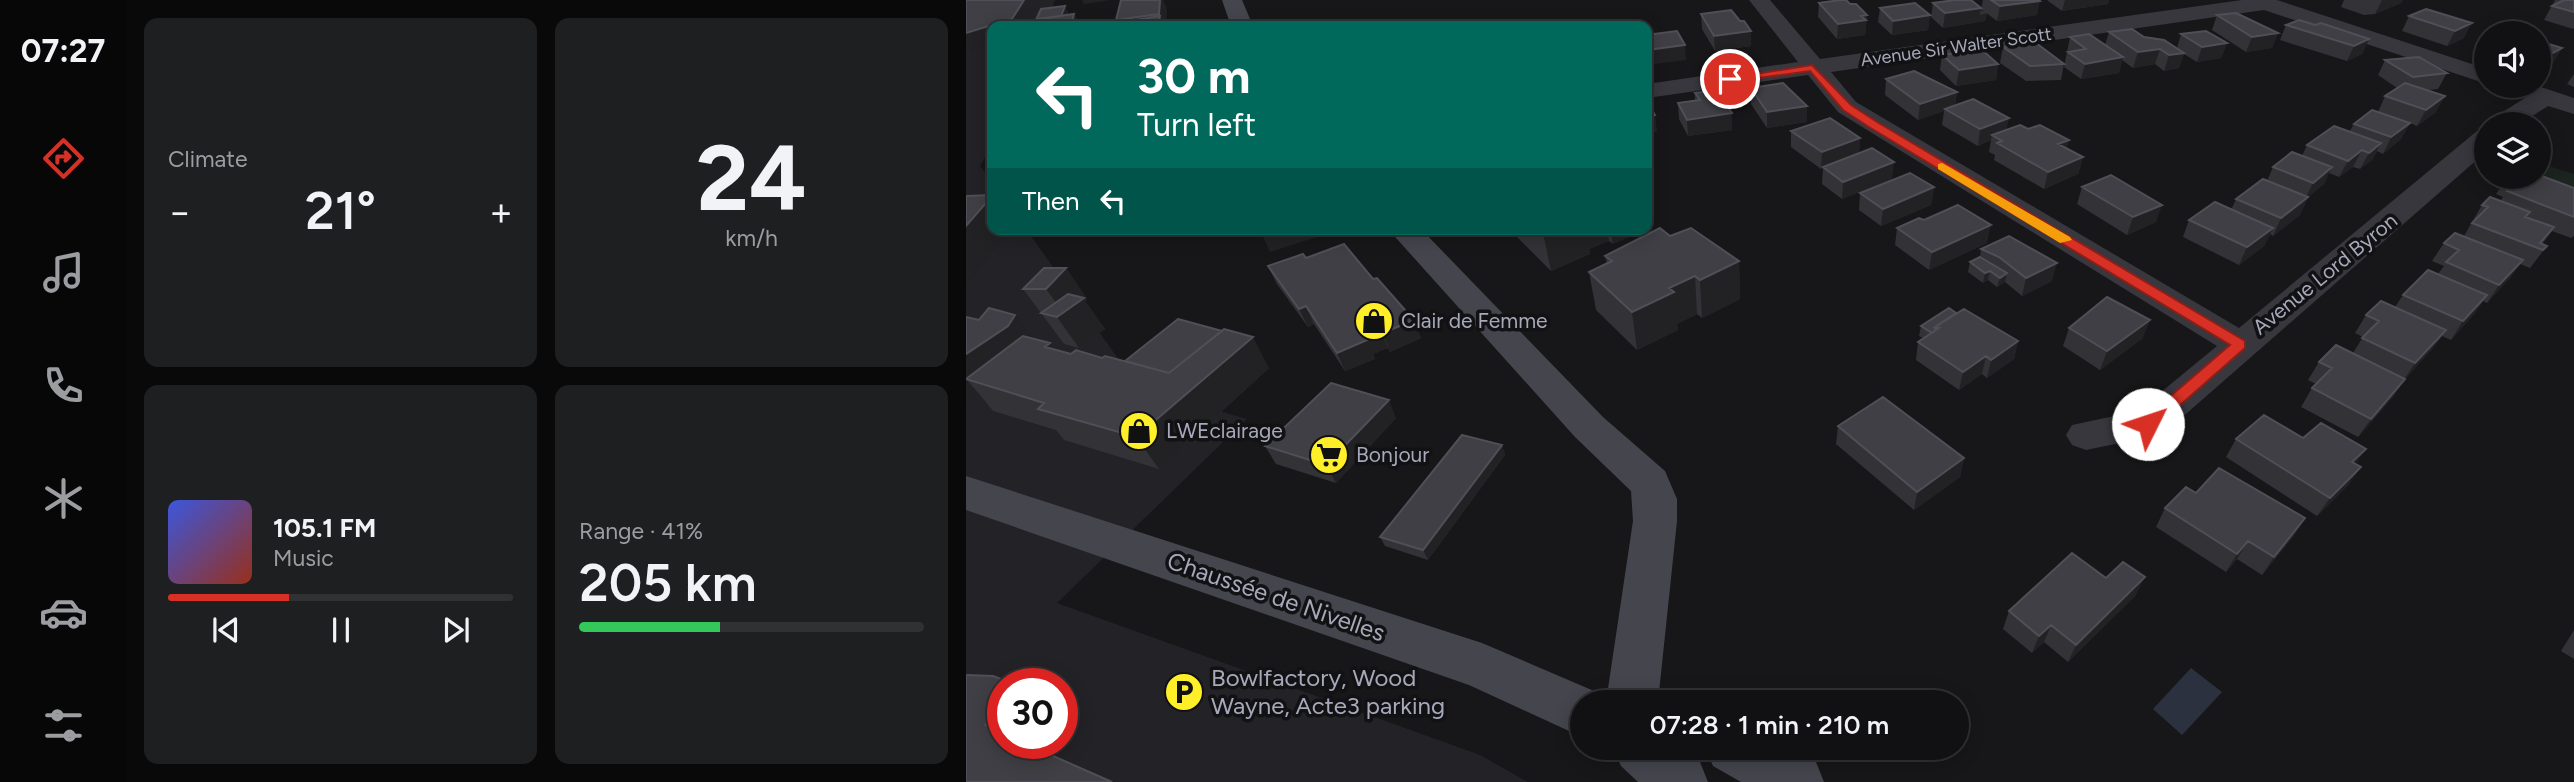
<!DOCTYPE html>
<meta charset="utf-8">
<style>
body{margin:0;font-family:Figtree,sans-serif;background:#1e1f21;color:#f1f3f6;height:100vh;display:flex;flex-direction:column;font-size:26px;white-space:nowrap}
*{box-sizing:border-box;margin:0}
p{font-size:23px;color:#9c9da0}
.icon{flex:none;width:38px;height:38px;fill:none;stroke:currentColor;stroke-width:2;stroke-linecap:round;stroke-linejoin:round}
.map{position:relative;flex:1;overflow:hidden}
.drawer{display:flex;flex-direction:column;gap:18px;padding:18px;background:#09090a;width:840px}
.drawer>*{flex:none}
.banner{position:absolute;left:21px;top:21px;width:665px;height:214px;border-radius:14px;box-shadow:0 4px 18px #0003,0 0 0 2px #303133;background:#00695c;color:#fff;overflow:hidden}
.fabs{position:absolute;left:1508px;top:21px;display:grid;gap:14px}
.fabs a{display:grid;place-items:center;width:77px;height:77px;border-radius:50%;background:#111113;box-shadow:0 4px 18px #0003,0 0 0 2px #303133;font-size:35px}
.speed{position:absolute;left:21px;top:668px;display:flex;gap:14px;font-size:35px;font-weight:700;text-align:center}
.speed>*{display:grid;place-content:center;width:91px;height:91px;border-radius:50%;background:#111113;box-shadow:0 4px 18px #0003,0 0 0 2px #303133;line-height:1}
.speed .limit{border:10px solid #d22;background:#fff;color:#111}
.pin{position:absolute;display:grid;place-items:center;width:60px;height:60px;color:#fff;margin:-30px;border:4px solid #fff;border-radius:50%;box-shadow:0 2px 7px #0007}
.me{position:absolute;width:77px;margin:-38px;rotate:49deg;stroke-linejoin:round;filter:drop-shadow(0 0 5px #0008)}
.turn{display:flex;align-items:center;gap:24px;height:147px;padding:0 35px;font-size:32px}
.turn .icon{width:91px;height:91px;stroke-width:2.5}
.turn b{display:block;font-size:49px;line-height:60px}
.then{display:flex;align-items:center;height:66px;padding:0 35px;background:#0003;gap:14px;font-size:26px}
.big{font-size:52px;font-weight:600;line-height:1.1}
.drawer .tile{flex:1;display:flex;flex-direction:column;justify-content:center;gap:10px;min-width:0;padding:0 24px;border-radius:14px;background:#1e1f21}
.drawer .dial{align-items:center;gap:0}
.dial b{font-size:91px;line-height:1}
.song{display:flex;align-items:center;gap:21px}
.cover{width:84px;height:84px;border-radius:10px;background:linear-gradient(135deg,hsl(230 70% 55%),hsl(10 70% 35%))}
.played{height:7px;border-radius:4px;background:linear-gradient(90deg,#d93025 35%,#303133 35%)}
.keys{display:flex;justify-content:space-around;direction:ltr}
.heat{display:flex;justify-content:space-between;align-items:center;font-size:38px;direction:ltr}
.charge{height:10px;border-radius:5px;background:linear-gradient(90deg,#34c759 41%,#303133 0)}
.drawer .tiles{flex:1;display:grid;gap:18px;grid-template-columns:repeat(2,1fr)}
.trip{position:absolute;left:604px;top:690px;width:399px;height:70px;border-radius:35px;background:#111113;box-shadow:0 4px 18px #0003,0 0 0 2px #303133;font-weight:600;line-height:70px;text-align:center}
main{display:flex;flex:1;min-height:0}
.tabs{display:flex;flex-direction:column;width:126px;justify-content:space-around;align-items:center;background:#070708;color:#9c9da0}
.tabs .icon{width:49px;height:49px}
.tabs .on{color:#d93025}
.tabs b{font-size:32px;color:#f1f3f6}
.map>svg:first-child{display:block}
.built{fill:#232226;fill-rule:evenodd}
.green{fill:#1c241f}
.water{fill:#2b313e}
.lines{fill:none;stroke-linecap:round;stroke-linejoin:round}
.street{fill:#38373e;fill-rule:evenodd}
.secondary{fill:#45454e;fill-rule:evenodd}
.wall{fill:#333237}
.shaded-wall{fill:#222225}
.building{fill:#3f3f45;stroke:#504f57;stroke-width:2}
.route{fill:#d93025;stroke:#8d1f18;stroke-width:2}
.slow{fill:#f59e0b}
.labels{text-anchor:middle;stroke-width:7;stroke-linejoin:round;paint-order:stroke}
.far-street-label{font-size:18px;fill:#a7a8ba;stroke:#121214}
.street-label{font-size:21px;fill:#a7a8ba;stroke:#121214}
.poi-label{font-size:21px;fill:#a7a8ba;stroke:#121214;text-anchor:start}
.near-street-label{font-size:24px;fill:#a7a8ba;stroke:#121214}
.near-poi-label{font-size:24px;fill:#a7a8ba;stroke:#121214;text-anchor:start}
</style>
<main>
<nav class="tabs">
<b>07:27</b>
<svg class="icon on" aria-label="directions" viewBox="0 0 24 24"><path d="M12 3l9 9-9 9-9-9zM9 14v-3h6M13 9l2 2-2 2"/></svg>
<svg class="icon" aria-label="music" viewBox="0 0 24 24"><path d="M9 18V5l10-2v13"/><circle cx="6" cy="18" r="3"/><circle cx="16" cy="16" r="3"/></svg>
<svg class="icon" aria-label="phone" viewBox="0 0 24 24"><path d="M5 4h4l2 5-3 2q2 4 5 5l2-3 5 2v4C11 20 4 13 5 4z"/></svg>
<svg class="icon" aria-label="climate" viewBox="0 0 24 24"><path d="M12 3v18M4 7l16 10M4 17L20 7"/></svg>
<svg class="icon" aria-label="car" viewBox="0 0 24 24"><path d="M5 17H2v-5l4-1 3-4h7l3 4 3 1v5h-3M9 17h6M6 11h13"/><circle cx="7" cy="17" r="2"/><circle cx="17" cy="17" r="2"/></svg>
<svg class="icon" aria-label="filters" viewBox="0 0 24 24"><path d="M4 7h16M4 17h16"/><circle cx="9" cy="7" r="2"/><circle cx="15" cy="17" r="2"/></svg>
</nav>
<section class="drawer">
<div class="tiles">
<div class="tile"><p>Climate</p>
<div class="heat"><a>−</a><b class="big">21°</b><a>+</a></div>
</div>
<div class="tile dial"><b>24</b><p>km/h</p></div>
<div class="tile">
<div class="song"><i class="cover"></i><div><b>105.1 FM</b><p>Music</p></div></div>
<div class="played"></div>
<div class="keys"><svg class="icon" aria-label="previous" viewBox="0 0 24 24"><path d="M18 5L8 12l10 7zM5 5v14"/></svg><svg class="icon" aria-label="pause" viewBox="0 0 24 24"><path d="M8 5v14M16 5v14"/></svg><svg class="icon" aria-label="next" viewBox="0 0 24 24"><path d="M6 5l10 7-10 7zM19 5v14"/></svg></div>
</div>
<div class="tile"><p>Range · 41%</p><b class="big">205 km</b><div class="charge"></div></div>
</div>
</section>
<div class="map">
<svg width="1608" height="782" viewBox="0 0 1608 782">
<rect width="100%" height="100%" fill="#171719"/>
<path class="built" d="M0,0h89l-9,26h-54v119l-12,21 12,16v47h34l113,159 108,31 -190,184 423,152 48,27h-562zM37,684h59v60h-59z"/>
<path class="green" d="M1573,163l35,11v28l-70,-25h35z"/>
<path class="water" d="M1225,668l31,24 -40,43 -29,-26z"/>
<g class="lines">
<path class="street" d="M783,0h21l50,59 422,-59h35l210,69v15l-223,-74 -433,62 25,30 383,226 238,-197 10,-2v22l-324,283 -77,16 -14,-5 -6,-10 6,-10 66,-14 79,-65 -379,-234 -30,-37 -161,23v-14l151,-22z
M1536,86h36l36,12v16l-26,-8 -28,18h-31l4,-6 32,-20 -20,-7z"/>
<path class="secondary" d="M256,0h20l11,26h-22z
M422,229h33l182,188 62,54 12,28v22l-19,181h-52l27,-181 -2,-30 -56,-54z
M0,476l516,167 119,51 3,8h-22v35l-113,-52 -503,-175z
M647,747h69l18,15 8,20h-70l-17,-16z
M739,747h83l28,15 8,20h-83l-28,-16z"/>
</g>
<path class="wall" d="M1017,0h56l-2,15 -40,6 -16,-12z
M1082,0h61l-1,4 -46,7 -14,-10z
M1378,0h59l-2,3 -26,11 -11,1 -23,-8z
M1589,0h19v28l-1,1 -29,-9z
M853,3l31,1 17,11 -2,20 -28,4 -19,-22z
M967,3l48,5v2l6,3 -2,8 -42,7 -12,-11z
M914,8l50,7 -2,15 -36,5 -14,-13z
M1460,9l38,29 -17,8 -45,-15 7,-15z
M735,14l39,7 11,10v15l-36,5 -13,-22z
M1251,15l61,18 -6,15 -26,4 -34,-22z
M1320,25h29l54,14 -7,15 -15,7 -67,-21z
M1143,32l35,5 33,11 4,-14 46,9 -6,15 -24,4 -13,-8 -5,14 -15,3 -9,-7 -22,4 -11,-8 -3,13 -38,6 -17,-12 6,-30 35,8z
M1521,40v21l-13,-4 8,-15z
M1573,41l23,7 -9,15 -10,5 -4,-1z
M1037,47l61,17 -3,16 -35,1 -26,-18z
M976,55l56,9 -2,16 -40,6 -16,-16z
M1419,60l62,13 -9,16 -10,1 8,22 -19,14 -7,-3 -9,16 -18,15 -6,-3 -5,9 -12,9 -7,-2 -14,10 -10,-4 -5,11 -16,13 -8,18 -27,21 -3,-2 -6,12 -25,19 -56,-28 6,-17 42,-10 5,-11 31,-18 6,-14 29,-11 5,-11 42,-13 5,-8 24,-12 7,-16 12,-8 -19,-13z
M1608,74v13l-7,-3z
M920,79l71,13 -2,13 51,25 22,-1 41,11 -3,9 17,8 -5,17 -34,15 -50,-29 1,-5 -6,-3 2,-12 -13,6 -36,-21 2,-14 -26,9 -33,-25z
M785,88l56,34 -40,6 -16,-24z
M729,93l37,37 -44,6 -9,-17 -1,-16 17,-3z
M825,131l69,7 -1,15 33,26 -50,20 -20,-15 1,-16 -2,1 -30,-22z
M1542,177l66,11v48l-3,2 -19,-7 -10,13 5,2 -17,22 -10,-4 -10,14 -23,25 -4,-2 -8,12 -24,27 -9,-4 -9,12 -28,31 -12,18 -35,40 -57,-30 11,-19 4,-4 -8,-4 11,-18 34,-9 10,-16 -8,-4 11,-18 29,-8 8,-12 35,-21 6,-8 -12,-5 12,-18 20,-7 18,-31 18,-4 3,-4 -7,-3z
M968,187l-3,18 -50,21 -22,-16 1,-17z
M1116,187l74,35 -29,13 -50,-31z
M681,208l2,20 -36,16 -4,-3 -20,8 1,5 -39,17 -34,-34 -2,-8h132z
M931,228l90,15 -58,27 -34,-25z
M704,236l69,25 1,38 -38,19 -5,-4 -20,10 1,6 -41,20 -41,-40 -7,-38 18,-8 -2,-8z
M1015,249l71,32 -30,15 -17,-14 -8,5 -9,-7 -5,3 -15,-11 2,-10 10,-5z
M340,258l115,80 -31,14 -2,-4 -15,6 2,5 -30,12 -31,-47 -6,3 -31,-43 -9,-18z
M100,268l21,31 -2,2 20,28 -26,19 -15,-4 -41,-55z
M990,313l62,28 -4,18 -27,19 -5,-4 -23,16 -43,-30 2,-18 5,-4 -4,-2 2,-10z
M0,317l84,26 5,7 16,4 54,7 144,7 -110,101 -95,-29 -8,-10 -63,-19 -13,-16 -14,10z
M1103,328l74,10 -43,32 -37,-24z
M430,418l-60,65 -60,-19 -11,-18z
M872,426l126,32 -4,19 -46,33 -78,-66z
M1337,438l63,11 -11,15 6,3 -13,18 -31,31 -91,-59 10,-18z
M536,445l3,10 -77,105 -43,-14 -5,-9z
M1230,493l109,25 -12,19 -31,38 -25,-16 -11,13 -70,-45 9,-19z
M1140,578l30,17 -68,67 -24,-20 -12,11 -29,-24 6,-18z
M1608,630v29l-13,-8z"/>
<path class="shaded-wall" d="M58,0h17l-16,26h-33v17l-23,7 -3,-5v-12z
M116,0h29l-27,4z
M194,0h3l4,9 -1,17h-47l-3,-6z
M1099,0h44l-1,4 -46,7z
M1416,0h21l-2,3 -26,11z
M1074,1l-3,14 -40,6 3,-15z
M99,6l4,8 -5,11 -11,1z
M1015,8l-1,7 7,-2 -2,8 -42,7 2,-15z
M108,14l7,12h-20z
M901,15l-2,20 -28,4 1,-15 23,-8z
M964,15l-2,15 -36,5 1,-14z
M1506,23l-8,15 -17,8 8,-15z
M785,31v15l-36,5 -1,-15z
M1312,33l-6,15 -26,4 6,-15z
M1403,39l-7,15 -15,7 7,-15z
M1261,43l-6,15 -24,4 5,-15z
M719,45l1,15 -39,5v-15z
M1596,48l-9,15 -10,5 10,-15z
M1194,49l-5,15 -22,4 5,-16z
M1218,53l-5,15 -15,3 5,-16z
M1157,57l-4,16 -38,6 4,-15z
M1032,64l-2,16 -40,6 3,-16z
M991,92l-3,16 -9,1 -1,2 -26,9 2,-16z
M1479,96l-9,16 -19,14 9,-16z
M841,106v16l-40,6v-16z
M766,113v17l-44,6 -1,-16z
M689,115l2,17 -10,2v-17z
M1043,118l-4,17h-13l-1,5 -13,6 2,-17z
M1444,123l-9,16 -18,15 8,-17z
M894,138l-1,17 -36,12 -2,2 1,-17z
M1103,140l-5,16 -6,-12z
M1415,143l-9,17 -12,9 9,-16z
M1396,150l-9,17 -14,10 9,-16z
M1117,157l-5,17 -34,15 4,-17z
M928,162l-2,17 -50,20 1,-17z
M1366,167l-8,17 -17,14 1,-1 -8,18 -27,21 8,-18 24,-19 8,-16z
M968,187l-3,18 -50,21 2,-17z
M26,196v33h19l-45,56v-59z
M1196,205l-6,17 -29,13 6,-18z
M681,208l2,20 -36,16 -3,-15h37z
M1025,225l-4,18 -58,27 3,-18z
M1307,228l-9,18 -25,19 8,-18z
M313,229h38l3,7 -50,16 -8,-17z
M586,229h55l2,12 -20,8 1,5 -39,17 -8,-38z
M1557,260l-13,18 -23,25 12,-18z
M773,261l1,38 -38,19 -2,-38z
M1091,263l-5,18 -30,15 4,-18z
M100,268l21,31 -2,2 20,28 -26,19 -22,-31 6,-5 -17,-23z
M1024,271l-2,9 -5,3 2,-10z
M1041,273l-2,9 -8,5 3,-9z
M729,276l2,38 -20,10 1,6 -41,20 -5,-38 37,-24z
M1521,295l-12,18 -24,27 12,-19z
M340,306l8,18 -6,3 -9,-18z
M49,315l24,32 -73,32v-25z
M448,320l7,18 -31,14 -7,-19z
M1184,320l-7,18 -43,32 7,-19z
M415,330l7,18 -15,6 2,5 -30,12 -8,-18 28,-17z
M1480,330l-13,18 -30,33 12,-18z
M287,337l16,31 -110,101 -23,-32z
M1052,341l-4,18 -27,19 4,-18z
M84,343l24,32 -29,-28z
M1020,356l-4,18 -23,16 4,-18z
M0,379l14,16 -14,10z
M1439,379l-12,18 -35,40 13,-18z
M423,400l7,18 -60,65 -10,-18z
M536,445l3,10 -77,105 -5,-10z
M1400,449l-13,18 -1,-5z
M998,458l-4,19 -46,33 3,-18z
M1395,467l-13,18 -31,31 13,-18z
M1339,518l-12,19 -31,38 12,-18z
M1282,541l-11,18 -11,13 11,-18z
M1179,577l-9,18 -68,67 8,-17z
M1085,625l-7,17 -12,11 7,-17z
M37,707v32l-18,-14z"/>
<path class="building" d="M0,0h58l-12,19 -46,14z
M155,0h39l-1,14 -43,6z
M874,0h6l4,4h6l11,11 -6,1 5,4 -28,4 -19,-21z
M989,0h16l10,8 -36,5 -12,-10z
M1025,0h48l1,1 -40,5z
M1598,0h10v12l-22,-6z
M949,3l15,12 -37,6 -13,-13z
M99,6l-4,10 -25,4 5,-11z
M1460,9l46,14 -17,8 -46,-15z
M765,10l9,11h4l7,10 -37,5 -13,-22z
M1270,13l42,20 -26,4 -35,-22z
M108,14l-3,11 -10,1h-33l2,-6z
M194,16l-2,10h-54v-1z
M1333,20l16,5 6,-2 48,16 -15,7 -68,-21z
M1166,29l12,8 20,3 20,13 -15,2 -9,-6 -22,3 -29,-20z
M1539,30l10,3h-16z
M711,31l8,14 -38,5v-15z
M1240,31l21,12 -25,4 -21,-13z
M1123,34l34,23 -38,7 -17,-12 18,-3 -16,-12z
M1573,41l23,7 -9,5 -14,-4z
M1070,43l28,21 -34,2 -27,-19z
M1015,49l17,15 -39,6 -17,-15z
M1453,57l28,16 -34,4 -28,-17z
M948,71l43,21 -37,12 -34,-25z
M817,83l24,23 -40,6 -16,-24z
M1439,83l40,13 -19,14 -41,-14z
M751,90l15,23 -45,7 -9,-17 22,-3 -5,-7z
M1007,99l36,19 -29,11 -35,-20z
M681,102l8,13 -8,2z
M1406,110l38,13 -19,14 -37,-13z
M864,118l30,20 -38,14 -31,-21z
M1054,125l8,4 12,-4 29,15 -11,4 25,13 -35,15 -51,-29 5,-2 -10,-6z
M1368,126l47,17 -12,10 -7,-3 -14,11 -41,-16z
M906,148l22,14 -51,20 -20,-15z
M1326,152l40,15 -19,16 -40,-16z
M944,173l24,14 -51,22 -23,-16z
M1145,175l51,30 -29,12 -51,-30z
M1573,175l35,13v29l-67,-26 12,-10 -12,-4h32z
M1297,179l45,18 -27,21 -45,-19z
M26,195v1l-26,30v-30z
M1524,197l40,15 -5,5 29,10 -14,16 7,3 -4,4 -71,-27 16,-16 -6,-2z
M1249,202l58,26 -26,19 -58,-27z
M992,205l33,20 -59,27 -35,-24 22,-10 5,2z
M694,228l10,8 21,-8 48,33 -39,19 -5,-4 -26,12 5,4 -42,20 -43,-40 23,-11 -7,-5z
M293,229h20l-17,6z
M573,229h13l-9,4z
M1489,233l68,27 -24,25 -53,-23 13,-12 -15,-7z
M1043,236l48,27 -31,15 -27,-21 -18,-8z
M378,244l29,35 4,-1 37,42 -31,13 -2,-3 -16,6 2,4 -30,13 -31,-47 -7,3 -31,-43 35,-12 3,4z
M1014,257l27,16 -7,5 -10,-7 -5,2 -15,-11z
M78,268h22l-20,21h-23z
M1462,270l59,25 -24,26 -60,-26z
M102,294l16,4 -27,19 -16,-4z
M1141,297l43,23 -43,31 -38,-23z
M1415,301l65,29 -31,33 -53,-25 17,-17 -13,-6z
M23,308l26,7 -7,11 -42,28v-37l13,3z
M983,308l7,5 -21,14v4l-3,2 -11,-7z
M998,309l54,32 -27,19 -5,-4 -23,16 -45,-30 21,-14 -4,-1z
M212,319l44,12 -53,42 -44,-12z
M258,329l29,8 -117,100 -98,-28 6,-6 -78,-24 57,-43 27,7 -5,4 26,7 5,-4 26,8 3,-2 64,17z
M1370,345l69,34 -34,40 -59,-31 20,-20 -13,-6z
M365,383l58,17 -63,65 -61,-19z
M917,397l81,61 -47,34 -79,-66z
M1298,415l39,23 18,-15 45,26 -14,13 9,5 -31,31 -94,-59z
M496,435l40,10 -79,105 -43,-13z
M1253,468l86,50 -31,39 -26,-16 -11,13 -72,-46 21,-21 10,6z
M1106,553l34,25 17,-16 22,15 -69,68 -25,-20 -12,11 -30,-25z
M0,675l27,1 22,8h-12v23l-18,18 18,8v11h23l86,38h-146z"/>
<path class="route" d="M846,65l39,40 26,17 368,219v7l-91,80h-11v-8l87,-75 -361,-218 -26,-17 -33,-39 -80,11 -6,-3z"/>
<path class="slow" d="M976,163l128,74 2,3 -12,3 -122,-74v-5z"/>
<defs>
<symbol id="shop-disc" viewBox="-11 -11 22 22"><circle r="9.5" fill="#ffef28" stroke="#121214"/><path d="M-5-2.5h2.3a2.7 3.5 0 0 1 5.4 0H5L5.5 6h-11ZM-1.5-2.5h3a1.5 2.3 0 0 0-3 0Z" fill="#111"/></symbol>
<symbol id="supermarket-disc" viewBox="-11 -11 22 22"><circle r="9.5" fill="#ffef28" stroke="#121214"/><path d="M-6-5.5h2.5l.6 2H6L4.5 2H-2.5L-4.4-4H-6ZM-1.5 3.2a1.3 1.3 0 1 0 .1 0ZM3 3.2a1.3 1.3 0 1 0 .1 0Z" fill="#111"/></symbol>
<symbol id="parking-disc" viewBox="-11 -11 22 22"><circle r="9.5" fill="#ffef28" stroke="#121214"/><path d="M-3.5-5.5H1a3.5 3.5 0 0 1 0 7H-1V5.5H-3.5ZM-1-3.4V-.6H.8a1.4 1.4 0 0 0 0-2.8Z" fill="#111"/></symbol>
</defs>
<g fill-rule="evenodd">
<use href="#shop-disc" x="386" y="299" width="44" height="44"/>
<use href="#shop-disc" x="151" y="409" width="44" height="44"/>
<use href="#supermarket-disc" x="341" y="433" width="44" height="44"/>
<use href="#parking-disc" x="196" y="670" width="44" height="44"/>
</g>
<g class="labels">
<g class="far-street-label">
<text transform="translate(990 47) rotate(-8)" y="6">Avenue Sir Walter Scott</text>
</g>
<g class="street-label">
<text transform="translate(1359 274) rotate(-39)" y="7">Avenue Lord Byron</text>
</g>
<g class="poi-label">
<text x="435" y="328">Clair de Femme</text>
<text x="200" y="438">LWEclairage</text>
<text x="390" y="462">Bonjour</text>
</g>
<g class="near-street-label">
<text transform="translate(310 597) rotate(19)" y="8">Chaussée de Nivelles</text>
</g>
<g class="near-poi-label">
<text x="245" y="686">Bowlfactory, Wood<tspan x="245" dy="28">Wayne, Acte3 parking</tspan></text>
</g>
</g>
</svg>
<div class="fabs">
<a><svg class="icon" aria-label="sound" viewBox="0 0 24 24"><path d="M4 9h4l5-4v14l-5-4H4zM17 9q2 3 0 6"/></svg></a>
<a><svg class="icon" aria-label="layers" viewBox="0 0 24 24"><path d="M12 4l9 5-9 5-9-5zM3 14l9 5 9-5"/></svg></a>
</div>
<div class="speed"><div class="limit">30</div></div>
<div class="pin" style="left:764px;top:79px;background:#d93025"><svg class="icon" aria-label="arrive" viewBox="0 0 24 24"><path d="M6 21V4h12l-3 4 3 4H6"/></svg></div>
<svg class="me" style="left:1182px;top:424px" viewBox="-20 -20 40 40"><circle r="19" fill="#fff"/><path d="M0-13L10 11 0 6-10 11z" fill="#d93025"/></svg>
<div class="trip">07:28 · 1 min · 210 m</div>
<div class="banner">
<div class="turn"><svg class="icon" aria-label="left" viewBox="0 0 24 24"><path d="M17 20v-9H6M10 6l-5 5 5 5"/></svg><div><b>30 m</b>Turn left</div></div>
<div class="then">Then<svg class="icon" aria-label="left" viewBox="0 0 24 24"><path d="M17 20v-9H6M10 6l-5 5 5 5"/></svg></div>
</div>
</div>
</main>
